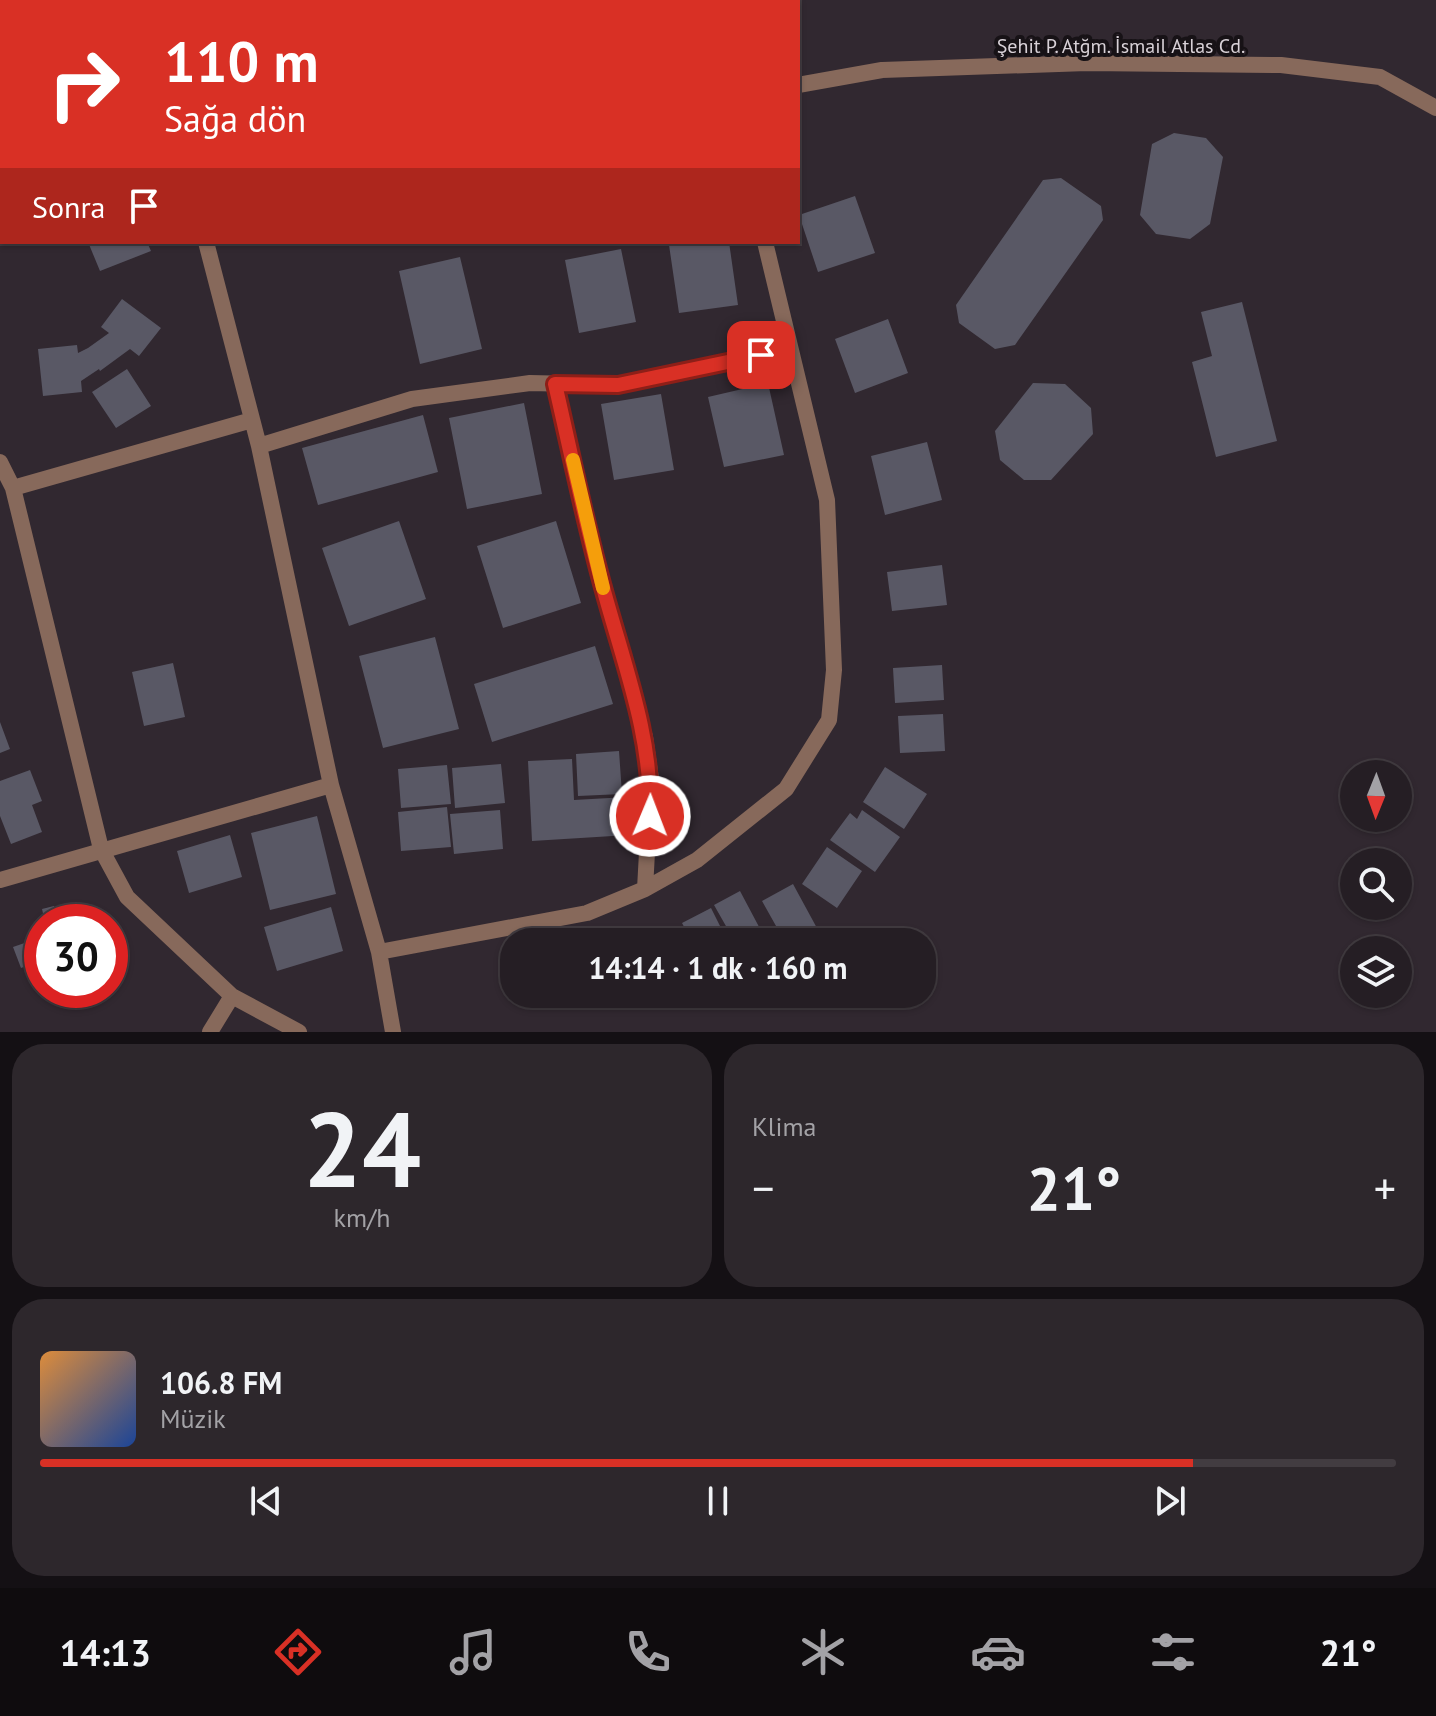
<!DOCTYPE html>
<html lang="tr">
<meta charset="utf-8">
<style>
body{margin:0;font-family:"PT Sans",sans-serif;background:#2d272c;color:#f1f3f6;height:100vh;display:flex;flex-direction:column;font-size:30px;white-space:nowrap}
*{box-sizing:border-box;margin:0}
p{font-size:26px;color:#a3a2a6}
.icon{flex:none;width:44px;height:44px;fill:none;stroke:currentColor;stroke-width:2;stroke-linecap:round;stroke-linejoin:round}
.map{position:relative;height:1032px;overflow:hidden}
.sheet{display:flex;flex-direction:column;gap:12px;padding:12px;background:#141014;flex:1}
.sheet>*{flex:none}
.hud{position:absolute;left:0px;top:0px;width:800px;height:244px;box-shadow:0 2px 6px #0004,0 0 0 2px #423c41;background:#d93025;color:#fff;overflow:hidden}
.needle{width:52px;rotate:181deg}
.controls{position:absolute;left:1340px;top:760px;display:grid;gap:16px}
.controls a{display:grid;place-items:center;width:72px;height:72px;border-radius:50%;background:#251e24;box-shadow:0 2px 6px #0004,0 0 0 2px #423c41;font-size:40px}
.speed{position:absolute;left:24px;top:904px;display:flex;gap:16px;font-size:40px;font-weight:700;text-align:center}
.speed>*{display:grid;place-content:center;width:104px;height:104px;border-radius:50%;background:#251e24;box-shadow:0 2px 6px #0004,0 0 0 2px #423c41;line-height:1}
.speed .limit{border:12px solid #d22;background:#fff;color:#111}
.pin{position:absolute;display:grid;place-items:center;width:68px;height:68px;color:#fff;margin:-34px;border-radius:16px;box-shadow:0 4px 12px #0006}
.me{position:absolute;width:88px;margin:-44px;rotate:1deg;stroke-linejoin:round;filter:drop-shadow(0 0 6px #0008)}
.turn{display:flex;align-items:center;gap:28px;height:168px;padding:0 32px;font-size:36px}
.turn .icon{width:104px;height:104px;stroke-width:2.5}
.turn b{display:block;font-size:56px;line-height:68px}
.then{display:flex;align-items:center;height:76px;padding:0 32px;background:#0003;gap:16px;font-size:30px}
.big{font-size:60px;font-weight:600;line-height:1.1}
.sheet .tile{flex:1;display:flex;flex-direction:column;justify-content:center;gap:12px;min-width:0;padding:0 28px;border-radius:32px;background:#2d272c}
.sheet .dial{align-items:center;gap:0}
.dial b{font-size:104px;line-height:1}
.song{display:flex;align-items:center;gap:24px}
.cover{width:96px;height:96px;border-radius:12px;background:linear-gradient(135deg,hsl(30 70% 55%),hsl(220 70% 35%))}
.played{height:8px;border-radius:4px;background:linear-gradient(90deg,#d93025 85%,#423c41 85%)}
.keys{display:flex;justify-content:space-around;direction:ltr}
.heat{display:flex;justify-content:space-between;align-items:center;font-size:44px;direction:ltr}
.sheet .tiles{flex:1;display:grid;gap:12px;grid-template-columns:1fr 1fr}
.tile:last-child{grid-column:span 2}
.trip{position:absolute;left:500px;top:928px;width:436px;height:80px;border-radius:32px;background:#251e24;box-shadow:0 2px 6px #0004,0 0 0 2px #423c41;font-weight:600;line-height:80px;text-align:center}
.menu{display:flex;height:128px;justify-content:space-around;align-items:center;background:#0f0c0e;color:#a3a2a6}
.menu .icon{width:56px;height:56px}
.menu .active{color:#d93025}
.menu b{font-size:36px;color:#f1f3f6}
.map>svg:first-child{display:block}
.building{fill:#595865}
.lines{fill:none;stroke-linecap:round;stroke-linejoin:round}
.street{stroke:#87695b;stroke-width:16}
.route-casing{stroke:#8d1f18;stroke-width:20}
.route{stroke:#d93025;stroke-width:14}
.slow{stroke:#f59e0b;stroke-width:14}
.labels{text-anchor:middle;stroke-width:8;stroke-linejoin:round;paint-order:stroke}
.street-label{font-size:20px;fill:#d8d1d7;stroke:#171216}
</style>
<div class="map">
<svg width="1436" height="1032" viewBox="0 0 1436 1032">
<rect width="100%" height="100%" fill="#312830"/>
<path class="building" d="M1174,133l32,5 17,19 -13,67 -20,15 -34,-5 -16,-19 12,-71z
M1061,178l40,28 2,14 -88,125 -20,4 -36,-26 -3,-18 87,-125z
M855,196l20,57 -57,19 -19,-57z
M88,242h59l4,9 -51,20z
M687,242h42l9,63 -59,8 -10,-68z
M621,249l15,73 -57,11 -14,-73z
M460,257l22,92 -62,15 -21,-93z
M122,299l39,29 -22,28 -9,-7 -30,22 -1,-2 -18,12 1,11 -39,4 -5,-47 39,-4 1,8 10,-5 21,-15 -8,-6z
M1242,302l35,139 -61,16 -24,-95 20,-6 -11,-44z
M888,319l20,54 -53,20 -20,-54z
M127,369l24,37 -35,22 -24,-36z
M768,383l16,72 -60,12 -16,-70z
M1033,383l32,1 26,24 2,26 -42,46h-27l-24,-20 -5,-29z
M661,394l13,76 -60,10 -13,-76z
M524,403l18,91 -75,15 -18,-91z
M423,415l15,57 -120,33 -16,-57z
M927,442l15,58 -57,15 -14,-59z
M399,521l27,78 -77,27 -27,-78z
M556,521l25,82 -78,25 -26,-82z
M942,565l5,40 -55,6 -5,-39z
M435,637l24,92 -76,19 -24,-92z
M595,646l18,58 -121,38 -18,-58z
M173,663l12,54 -41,9 -12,-54z
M942,665l2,35 -49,3 -2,-35z
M943,714l2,37 -45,2 -2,-37z
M0,722l10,27 -10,4z
M619,751l3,43 -44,2 -2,-42z
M572,759l2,41 53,-3 2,38 -97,6 -4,-80z
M501,764l4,39 -50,5 -3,-40z
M447,765l4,39 -50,4 -3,-39z
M885,767l42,27 -23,35 -41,-27z
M30,770l12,31 -10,4 10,27 -31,12 -11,-28v-35z
M447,807l4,40 -50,4 -3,-39z
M500,810l3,39 -49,5 -4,-40z
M862,810l38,27 -25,35 -45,-32 20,-27 7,6z
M317,816l19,78 -66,16 -19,-77z
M230,835l12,42 -53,16 -12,-42z
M827,847l35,24 -25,37 -35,-24z
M793,884l25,46 -23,12h-10l-23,-41z
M740,891l27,51h-32l-21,-37z
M54,906l4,16h-13l-3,-13z
M331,907l12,44 -66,20 -13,-44z
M711,908l17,34h-36l-10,-19z
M684,930l6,12h-16l-2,-5z
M42,937v23l-21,8 -8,-21z"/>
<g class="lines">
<path class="street" d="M171,0v2
M701,0l1,2
M323,2v-2
M798,85l84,-15 205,-7 194,2 99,12 56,31
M206,242l53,204 72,339 48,167 14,80
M555,384l47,203 43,150 6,42 -6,110
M259,446l153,-47 118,-16 88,2 171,-36
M0,462l13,26 88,361 26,48 105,99 67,36
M13,488l239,-68
M0,880l331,-95
M379,952l208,-39 58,-24 52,-29 89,-71 43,-69 5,-50 -7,-170 -62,-258
M210,1032l22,-36"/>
</g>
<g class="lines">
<defs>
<path id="route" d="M650,816c2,-80 -25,-148 -46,-225 -19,-68 -33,-138 -49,-207l63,1 143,-30"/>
</defs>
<use href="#route" class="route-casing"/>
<use href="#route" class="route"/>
<path class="slow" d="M573,460l30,128"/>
</g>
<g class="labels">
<g class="street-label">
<text x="1121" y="53">Şehit P. Atğm. İsmail Atlas Cd.</text>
</g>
</g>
</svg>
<div class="controls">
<a><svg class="needle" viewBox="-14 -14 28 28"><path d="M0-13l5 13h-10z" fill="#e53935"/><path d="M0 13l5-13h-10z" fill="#a3a2a6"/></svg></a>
<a><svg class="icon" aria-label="search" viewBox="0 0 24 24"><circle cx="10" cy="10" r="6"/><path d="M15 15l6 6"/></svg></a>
<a><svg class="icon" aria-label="layers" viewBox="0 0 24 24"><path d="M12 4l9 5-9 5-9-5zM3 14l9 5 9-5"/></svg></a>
</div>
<div class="speed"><div class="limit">30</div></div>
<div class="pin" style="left:761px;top:355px;background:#d93025"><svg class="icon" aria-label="arrive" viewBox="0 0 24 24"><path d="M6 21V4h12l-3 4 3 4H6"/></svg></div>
<svg class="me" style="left:650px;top:816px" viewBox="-20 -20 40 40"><circle r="17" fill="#d93025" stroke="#fff" stroke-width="3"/><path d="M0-11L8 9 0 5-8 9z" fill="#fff"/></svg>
<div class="trip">14:14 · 1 dk · 160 m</div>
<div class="hud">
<div class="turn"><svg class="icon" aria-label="right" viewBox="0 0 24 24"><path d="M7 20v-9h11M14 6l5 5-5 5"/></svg><div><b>110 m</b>Sağa dön</div></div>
<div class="then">Sonra<svg class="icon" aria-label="arrive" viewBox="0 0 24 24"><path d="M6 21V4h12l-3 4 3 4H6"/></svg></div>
</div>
</div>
<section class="sheet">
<div class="tiles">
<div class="tile dial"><b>24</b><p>km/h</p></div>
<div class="tile"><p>Klima</p>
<div class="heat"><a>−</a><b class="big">21°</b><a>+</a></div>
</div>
<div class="tile">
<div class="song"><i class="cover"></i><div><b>106.8 FM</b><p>Müzik</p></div></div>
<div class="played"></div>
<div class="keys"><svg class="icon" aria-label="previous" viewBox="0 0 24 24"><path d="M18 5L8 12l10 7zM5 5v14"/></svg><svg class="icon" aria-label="pause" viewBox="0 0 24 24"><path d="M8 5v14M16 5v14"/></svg><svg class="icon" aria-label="next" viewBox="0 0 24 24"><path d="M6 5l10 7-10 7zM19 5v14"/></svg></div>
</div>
</div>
</section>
<nav class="menu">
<b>14:13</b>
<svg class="icon active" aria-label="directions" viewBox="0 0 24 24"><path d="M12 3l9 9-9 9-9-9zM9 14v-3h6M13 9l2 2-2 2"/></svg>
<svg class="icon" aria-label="music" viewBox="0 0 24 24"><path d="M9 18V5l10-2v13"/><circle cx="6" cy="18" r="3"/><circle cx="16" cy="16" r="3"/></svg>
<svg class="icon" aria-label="phone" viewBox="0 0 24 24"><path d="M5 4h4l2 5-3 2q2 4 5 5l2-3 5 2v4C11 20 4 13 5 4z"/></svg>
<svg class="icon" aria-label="climate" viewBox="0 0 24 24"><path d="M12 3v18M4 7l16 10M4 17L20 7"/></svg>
<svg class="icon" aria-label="car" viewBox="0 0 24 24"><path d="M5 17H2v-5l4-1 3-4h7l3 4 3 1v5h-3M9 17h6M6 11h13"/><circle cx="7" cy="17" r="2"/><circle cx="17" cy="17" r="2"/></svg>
<svg class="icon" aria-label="filters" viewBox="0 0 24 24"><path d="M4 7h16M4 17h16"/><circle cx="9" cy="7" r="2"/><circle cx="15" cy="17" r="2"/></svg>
<b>21°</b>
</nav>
